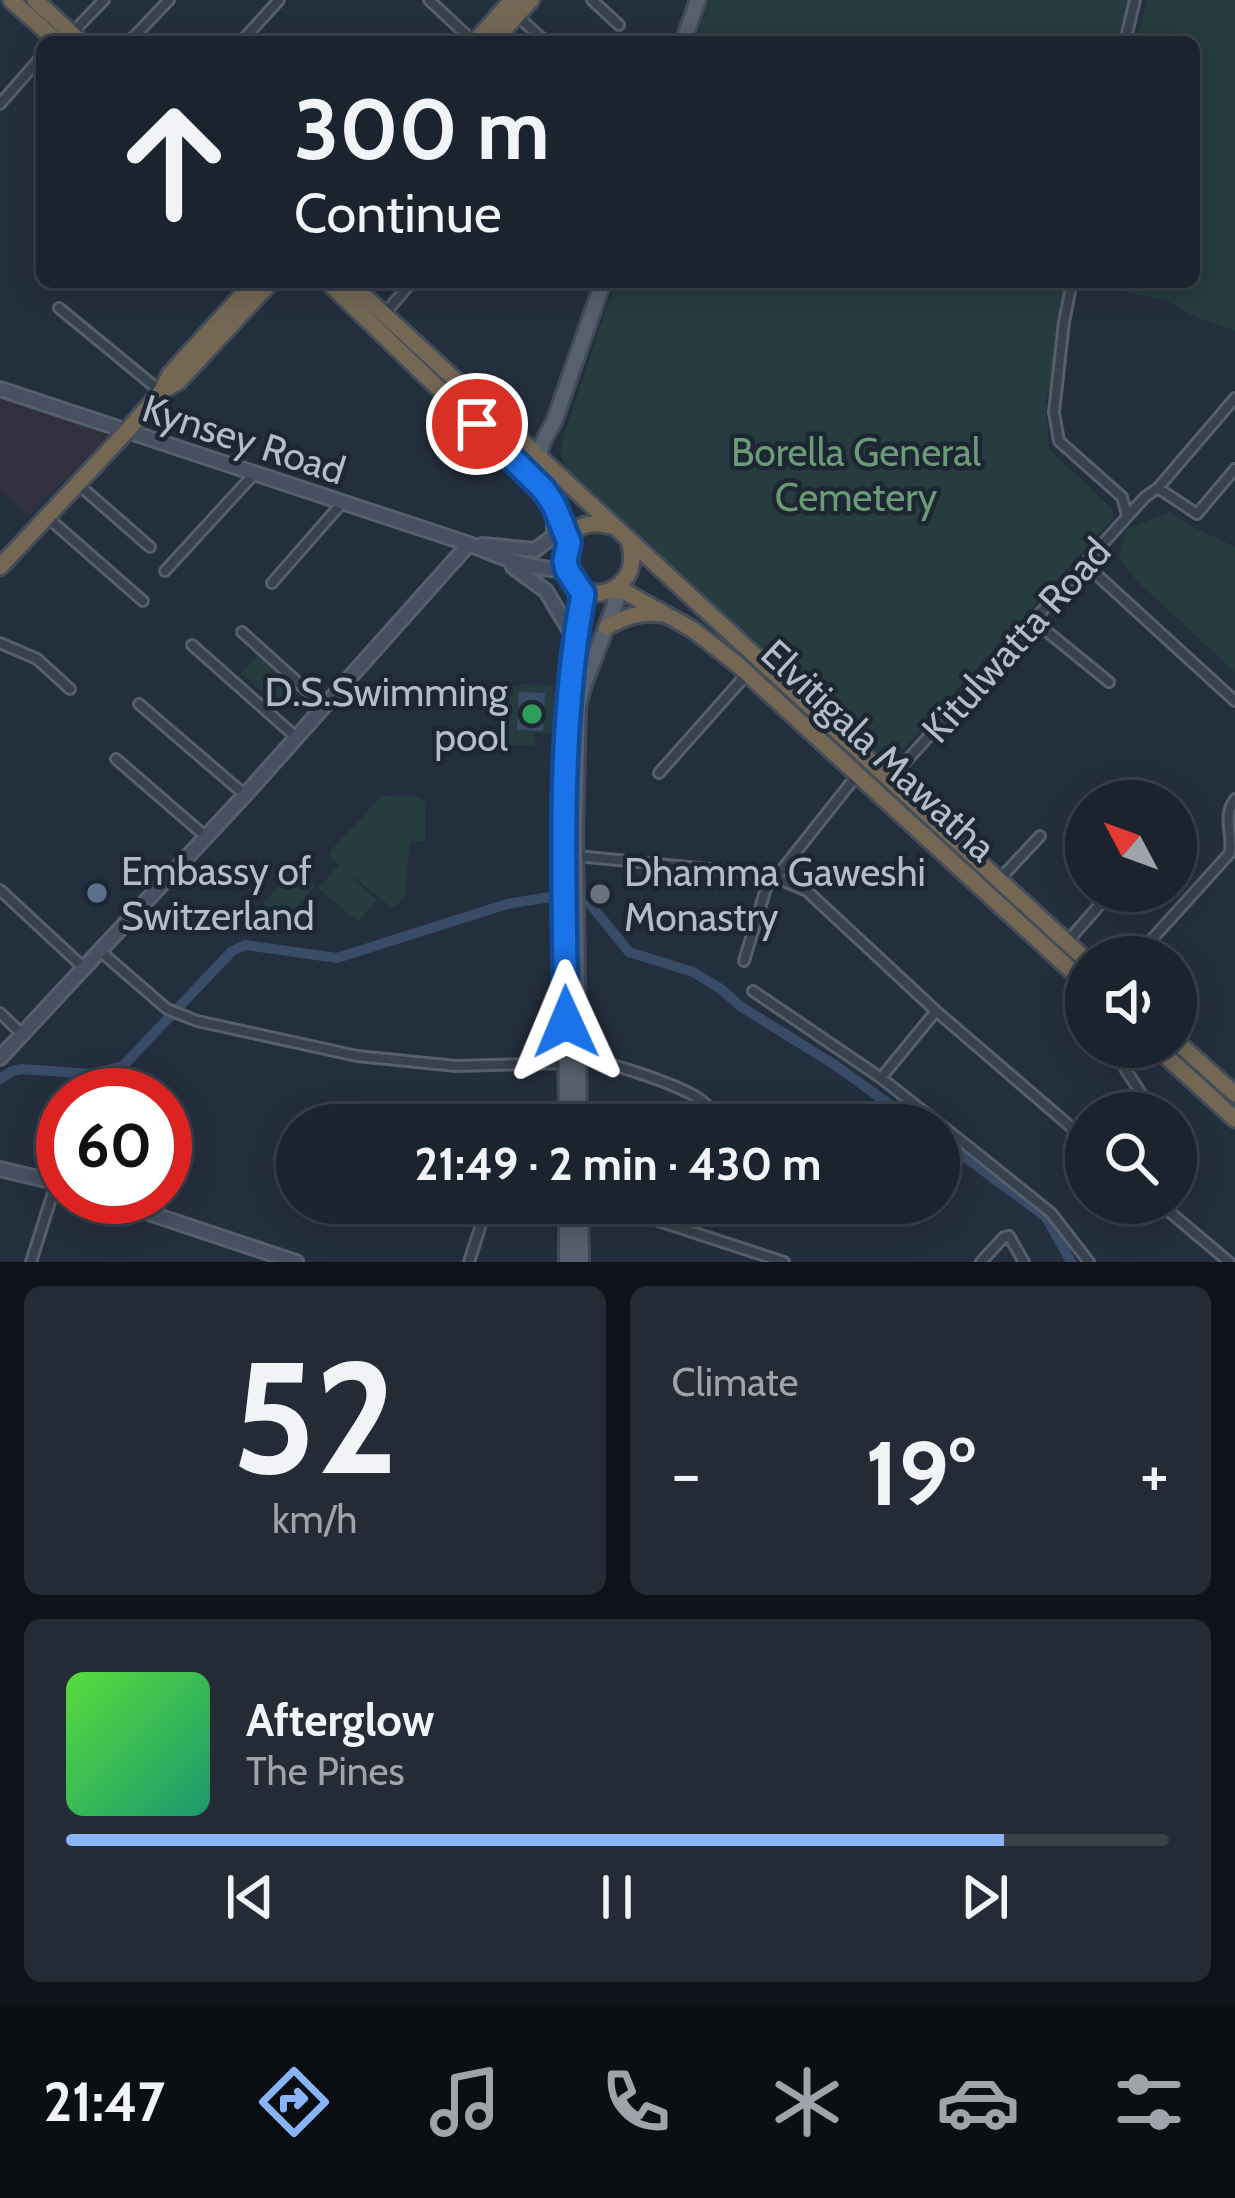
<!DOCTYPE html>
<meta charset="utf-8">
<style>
body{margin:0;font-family:Cabin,sans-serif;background:#242b36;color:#f1f3f6;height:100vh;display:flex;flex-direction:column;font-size:45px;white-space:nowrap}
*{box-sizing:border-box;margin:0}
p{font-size:39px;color:#a0a4aa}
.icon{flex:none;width:66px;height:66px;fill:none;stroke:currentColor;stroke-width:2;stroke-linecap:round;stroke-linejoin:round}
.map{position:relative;height:1262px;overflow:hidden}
.side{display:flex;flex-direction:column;gap:24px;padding:24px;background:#0f1319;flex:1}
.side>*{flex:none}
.banner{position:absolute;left:36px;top:36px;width:1164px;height:252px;border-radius:18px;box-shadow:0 6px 30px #0003,0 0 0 3px #39404a;background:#1b232e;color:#f1f3f6;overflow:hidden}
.needle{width:78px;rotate:311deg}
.controls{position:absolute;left:1065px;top:780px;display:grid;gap:24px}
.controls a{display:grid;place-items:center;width:132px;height:132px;border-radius:50%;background:#1b232e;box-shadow:0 6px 30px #0003,0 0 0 3px #39404a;font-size:60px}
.speed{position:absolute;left:36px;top:1068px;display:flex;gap:24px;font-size:60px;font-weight:700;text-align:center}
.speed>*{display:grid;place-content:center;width:156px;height:156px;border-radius:50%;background:#1b232e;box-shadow:0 6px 30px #0003,0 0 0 3px #39404a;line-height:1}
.speed .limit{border:18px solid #d22;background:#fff;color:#111}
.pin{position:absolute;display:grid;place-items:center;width:102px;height:102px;color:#fff;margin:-51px;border:6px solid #fff;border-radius:50%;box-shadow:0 3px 12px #0007}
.me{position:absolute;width:132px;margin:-66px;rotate:359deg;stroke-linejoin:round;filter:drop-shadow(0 0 9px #0008)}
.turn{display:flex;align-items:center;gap:42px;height:252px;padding:0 60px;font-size:54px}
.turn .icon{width:156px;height:156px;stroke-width:2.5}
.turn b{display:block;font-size:84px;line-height:102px}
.big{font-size:90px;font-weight:700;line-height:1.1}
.side .tile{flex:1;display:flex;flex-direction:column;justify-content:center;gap:18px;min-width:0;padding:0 42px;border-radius:18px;background:#242b36}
.side .dial{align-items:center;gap:0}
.dial b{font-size:156px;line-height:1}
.song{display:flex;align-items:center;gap:36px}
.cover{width:144px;height:144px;border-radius:18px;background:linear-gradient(135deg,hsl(110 70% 55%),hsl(160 70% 35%))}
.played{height:12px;border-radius:6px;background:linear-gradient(90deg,#8ab4f8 85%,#39404a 85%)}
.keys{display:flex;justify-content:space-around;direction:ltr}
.heat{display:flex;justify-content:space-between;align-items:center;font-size:66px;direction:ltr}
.side .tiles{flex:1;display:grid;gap:24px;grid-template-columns:1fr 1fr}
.tile:last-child{grid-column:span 2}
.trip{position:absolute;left:276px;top:1104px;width:684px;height:120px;border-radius:60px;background:#1b232e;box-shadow:0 6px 30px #0003,0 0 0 3px #39404a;font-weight:700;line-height:120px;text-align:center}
.tab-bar{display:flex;height:192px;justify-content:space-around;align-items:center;background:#0b0e12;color:#a0a4aa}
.tab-bar .icon{width:84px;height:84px}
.tab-bar .selected{color:#8ab4f8}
.tab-bar b{font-size:54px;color:#f1f3f6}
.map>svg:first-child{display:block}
.medical{fill:#32303f}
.green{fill:#263c3f}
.water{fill:#394c67}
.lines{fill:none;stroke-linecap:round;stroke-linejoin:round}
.canal{stroke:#394c67;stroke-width:10}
.street-casing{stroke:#565f6c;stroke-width:14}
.secondary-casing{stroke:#565f6c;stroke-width:18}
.primary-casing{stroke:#414a57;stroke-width:20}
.highway-casing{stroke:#434c59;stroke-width:21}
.street{stroke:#38414e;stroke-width:8}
.secondary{stroke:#465061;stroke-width:12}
.primary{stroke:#56606e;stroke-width:14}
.highway{stroke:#746855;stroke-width:15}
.route-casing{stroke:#114b97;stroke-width:30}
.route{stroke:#1a73e8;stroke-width:21}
.leisure-dot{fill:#2e9e5b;stroke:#1d2633;stroke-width:4.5}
.service-dot{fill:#5c6f8a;stroke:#1d2633;stroke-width:4.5}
.worship-dot{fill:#6b7280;stroke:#1d2633;stroke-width:4.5}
.labels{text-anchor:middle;stroke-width:9;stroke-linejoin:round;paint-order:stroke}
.street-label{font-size:39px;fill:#b4bcc9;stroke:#1d2633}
.park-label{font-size:39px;fill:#6b9a76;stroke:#1d2633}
.poi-label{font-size:39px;fill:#b4bcc9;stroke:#1d2633;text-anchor:start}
</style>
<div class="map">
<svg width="1235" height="1262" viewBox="0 0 1235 1262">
<rect width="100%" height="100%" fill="#242f3e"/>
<path class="medical" d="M0,395l29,8 80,32 -80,81 -29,-25z"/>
<path class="green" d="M709,0h428l-9,42h-433z
M1147,0h88v331l-39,-14 -27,-15 -85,-20h110v-240h-58z
M615,282h457l-26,120 3,47 64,61v9l-224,246 -323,-298 -5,-12 1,-14z
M1170,512l21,14 44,21v125l-98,-91 -18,-23 8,-29z
M260,653l40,37 -18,19 -41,-36z
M520,684l33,1v7l3,1 -1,41 -20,-1 -1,13 -27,-1 1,-49h5v-9h6z
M412,795l13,6v40h-15l-5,54 -9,11 -5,1 -52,-41 38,34 -19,22 -40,-34 21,-23 -10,-9 1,-5 52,-55z
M294,868l21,18 -32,37 -21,-19z"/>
<path class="water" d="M519,692l26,1 -2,38 -26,-1z"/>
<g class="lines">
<path class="canal" d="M590,904l39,48 64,20 28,17 19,17 95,59 83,60
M0,1079l12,-8 10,-2 69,5 32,-8 109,-115 13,-6 92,13 170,-54 43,-7
M939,1138l107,79 25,45"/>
<defs>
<path id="street" d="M429,0l45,42
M592,0l27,25
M516,15l30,27
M73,32l31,-32
M129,42l40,-42
M241,42l38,-42
M352,42l1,-2
M1125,42l10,-42
M0,104l42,-48
M1072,282l-8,40 -10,90 5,29 63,56 5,18
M59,308l101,83
M385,313l27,-31
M79,485l71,62
M1158,488l39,26 38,-45
M47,517l96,84
M1085,564l150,137
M165,571l90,-98
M272,583l70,-80
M1034,621l75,61
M242,632l82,74
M0,643l37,16 33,30
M192,645l104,92
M139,704l106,91
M116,759l89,77
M659,773l88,-99
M891,778l254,-281 13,-9 77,-90
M577,856l193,19 37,16 129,120 150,129
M777,876l80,-101
M999,880l41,-44
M0,890l83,77
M1067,942l45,-51
M100,951l67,58 30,12 160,35 99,10 109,-3
M1136,957l94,-104c3,-20 -8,-36 5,-54
M744,961l26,-86
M753,991l128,87 89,70 81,65 38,49
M0,1013l22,21
M1137,1047l-11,10 -2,10 22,34 2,12
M579,1058c28,3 95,25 119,40 11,7 19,17 28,27
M881,1078l55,-67
M603,1203l181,59
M1159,1203l70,59
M31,1262l25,-79
M469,1262l11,-34
M981,1262l23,-25 5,-1 15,26"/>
<path id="secondary" d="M0,389l469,155c33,14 63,26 98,26
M482,545l53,5 19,-14v-23
M513,567l33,24 30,50
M0,1058l245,-263 224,-251
M0,1169l63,15
M101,1197l195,65"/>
<path id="primary" d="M683,42l15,-42
M551,496c-12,-37 -19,-39 3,-74l49,-140
M567,1125l-3,-360 6,-85 12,-86 -4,-10
M579,1125l-4,-292 3,-127 6,-22 32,-82 -4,-13
M567,1203v59
M580,1203l1,59"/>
<path id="highway" d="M11,0l47,42
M35,0l46,42
M475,42l37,-42
M493,42l38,-42
M328,282l216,208 10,15 15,37
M349,282l737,678
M164,390l15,-9 92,-99
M611,526c-75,-19 -43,100 9,58 13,-11 14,-27 9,-43
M0,567l126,-135 35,-40 10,-19 83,-91
M612,589l15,4 65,36 45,35 349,320
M607,627c18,-10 33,-16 54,-13
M1176,1041l59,53
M1156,1047l79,72"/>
</defs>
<use href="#street" class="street-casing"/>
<use href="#secondary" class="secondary-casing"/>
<use href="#primary" class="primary-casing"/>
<use href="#highway" class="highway-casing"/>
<use href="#street" class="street"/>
<use href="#secondary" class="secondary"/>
<use href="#primary" class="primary"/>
<use href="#highway" class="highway"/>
</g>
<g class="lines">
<defs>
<path id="route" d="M477,424l67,66 10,15 15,37 -4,19 2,9 16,24c-26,142 -19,285 -17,428"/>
</defs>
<use href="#route" class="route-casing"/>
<use href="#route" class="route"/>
</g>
<circle class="leisure-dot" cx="532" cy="714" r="12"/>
<circle class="service-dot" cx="97" cy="893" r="12"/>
<circle class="worship-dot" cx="600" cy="894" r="12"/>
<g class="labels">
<g class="street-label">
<text transform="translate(244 439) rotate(18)" y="14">Kynsey Road</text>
<text transform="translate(1016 640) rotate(-48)" y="14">Kitulwatta Road</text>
<text transform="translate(879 750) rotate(43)" y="14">Elvitigala Mawatha</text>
</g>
<g class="park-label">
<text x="856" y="466">Borella General<tspan x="856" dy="45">Cemetery</tspan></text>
</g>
<g class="poi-label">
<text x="508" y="706" text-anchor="end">D.S.Swimming<tspan x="508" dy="45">pool</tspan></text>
<text x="121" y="885">Embassy of<tspan x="121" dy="45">Switzerland</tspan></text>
<text x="624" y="886">Dhamma Gaweshi<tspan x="624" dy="45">Monastry</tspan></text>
</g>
</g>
</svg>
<div class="controls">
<a><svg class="needle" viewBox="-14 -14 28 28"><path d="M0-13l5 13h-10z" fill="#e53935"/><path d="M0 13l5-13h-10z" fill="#a0a4aa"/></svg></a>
<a><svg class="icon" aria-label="sound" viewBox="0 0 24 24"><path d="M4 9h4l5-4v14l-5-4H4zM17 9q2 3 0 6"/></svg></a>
<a><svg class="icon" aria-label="search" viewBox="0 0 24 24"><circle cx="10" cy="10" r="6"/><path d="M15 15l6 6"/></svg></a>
</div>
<div class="speed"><div class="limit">60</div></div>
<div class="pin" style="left:477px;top:424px;background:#d93025"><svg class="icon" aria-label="arrive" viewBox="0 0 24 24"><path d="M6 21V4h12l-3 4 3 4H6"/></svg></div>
<svg class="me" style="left:566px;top:1022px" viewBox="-20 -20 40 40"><path d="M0-17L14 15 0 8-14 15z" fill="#1a73e8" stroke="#fff" stroke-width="4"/></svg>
<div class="trip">21:49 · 2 min · 430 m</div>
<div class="banner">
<div class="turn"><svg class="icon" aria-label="ahead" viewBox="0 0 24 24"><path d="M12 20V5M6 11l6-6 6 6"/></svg><div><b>300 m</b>Continue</div></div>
</div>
</div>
<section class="side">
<div class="tiles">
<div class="tile dial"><b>52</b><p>km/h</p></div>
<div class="tile"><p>Climate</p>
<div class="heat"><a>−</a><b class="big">19°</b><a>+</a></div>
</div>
<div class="tile">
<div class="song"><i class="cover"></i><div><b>Afterglow</b><p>The Pines</p></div></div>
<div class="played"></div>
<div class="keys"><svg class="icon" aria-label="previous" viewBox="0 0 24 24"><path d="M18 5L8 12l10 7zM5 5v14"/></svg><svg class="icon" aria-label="pause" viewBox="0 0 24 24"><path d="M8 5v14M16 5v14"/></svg><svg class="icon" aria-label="next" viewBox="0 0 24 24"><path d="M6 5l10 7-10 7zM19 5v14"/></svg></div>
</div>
</div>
</section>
<nav class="tab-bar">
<b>21:47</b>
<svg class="icon selected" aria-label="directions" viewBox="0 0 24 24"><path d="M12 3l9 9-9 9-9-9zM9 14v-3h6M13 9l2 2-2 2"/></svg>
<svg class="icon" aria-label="music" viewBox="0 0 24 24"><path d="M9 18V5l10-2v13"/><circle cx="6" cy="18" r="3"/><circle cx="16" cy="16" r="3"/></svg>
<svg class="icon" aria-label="phone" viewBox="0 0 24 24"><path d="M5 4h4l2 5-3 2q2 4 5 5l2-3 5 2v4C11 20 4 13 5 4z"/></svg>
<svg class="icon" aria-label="climate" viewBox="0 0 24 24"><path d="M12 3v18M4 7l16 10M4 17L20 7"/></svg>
<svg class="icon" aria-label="car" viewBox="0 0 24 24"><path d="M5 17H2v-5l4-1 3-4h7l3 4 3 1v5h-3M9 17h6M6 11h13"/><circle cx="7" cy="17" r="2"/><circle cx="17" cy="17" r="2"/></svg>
<svg class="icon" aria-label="filters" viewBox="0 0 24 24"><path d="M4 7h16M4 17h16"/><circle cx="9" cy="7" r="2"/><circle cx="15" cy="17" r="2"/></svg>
</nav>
